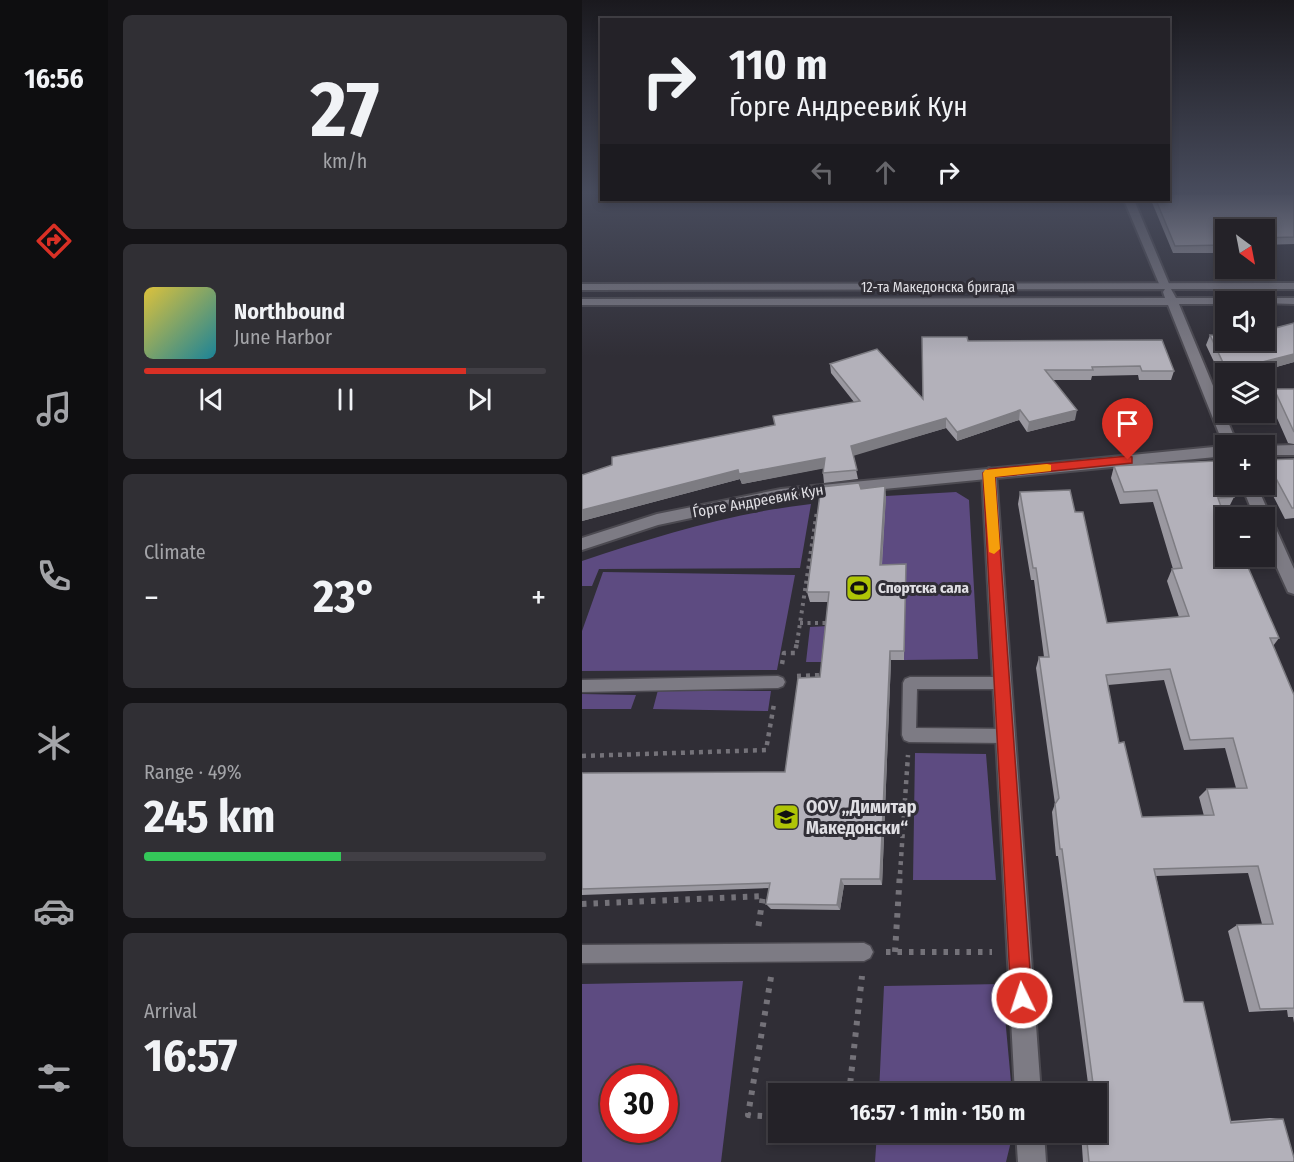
<!DOCTYPE html>
<meta charset="utf-8">
<style>
body{margin:0;font-family:"Fira Sans Condensed",sans-serif;background:#302f34;color:#f1f3f6;height:100vh;display:flex;flex-direction:column;font-size:22px;white-space:nowrap}
*{box-sizing:border-box;margin:0}
p{font-size:20px;color:#a3a4a8}
.icon{flex:none;width:33px;height:33px;fill:none;stroke:currentColor;stroke-width:2;stroke-linecap:round;stroke-linejoin:round}
.map{position:relative;flex:1;overflow:hidden}
.sheet{display:flex;flex-direction:column;gap:15px;padding:15px;background:#141316;width:474px}
.sheet>*{flex:none}
.guide{position:absolute;left:18px;top:18px;width:570px;height:183px;border-radius:0px;box-shadow:0 3px 9px #0003,0 0 0 2px #413f45;background:#242228;color:#f1f3f6;overflow:hidden}
.needle{width:39px;rotate:148deg}
.fabs{position:absolute;left:633px;top:219px;display:grid;gap:12px}
.fabs a{display:grid;place-items:center;width:60px;height:60px;border-radius:0px;background:#242228;box-shadow:0 3px 9px #0003,0 0 0 2px #413f45;font-size:30px}
.speed{position:absolute;left:18px;top:1065px;display:flex;gap:12px;font-size:30px;font-weight:700;text-align:center}
.speed>*{display:grid;place-content:center;width:78px;height:78px;border-radius:50%;background:#242228;box-shadow:0 3px 9px #0003,0 0 0 2px #413f45;line-height:1}
.speed .limit{border:9px solid #d22;background:#fff;color:#111}
.pin{position:absolute;display:grid;place-items:center;width:51px;height:51px;color:#fff;margin:-62px -26px;border-radius:50% 50% 50% 0;rotate:-45deg;box-shadow:0 0 6px #0007}
.pin .icon{rotate:45deg}
.me{position:absolute;width:66px;margin:-33px;rotate:356deg;stroke-linejoin:round;filter:drop-shadow(0 0 4px #0008)}
.turn{display:flex;align-items:center;gap:21px;height:126px;padding:0 30px;font-size:27px}
.turn .icon{width:78px;height:78px;stroke-width:2.5}
.turn b{display:block;font-size:42px;line-height:51px}
.lanes{display:flex;align-items:center;height:57px;padding:0 30px;background:#0003;justify-content:center;gap:30px;direction:ltr}
.lanes .off{opacity:.35}
.big{font-size:45px;font-weight:700;line-height:1.1}
.sheet .widget{flex:1;display:flex;flex-direction:column;justify-content:center;gap:9px;min-width:0;padding:0 21px;border-radius:9px;background:#302f34}
.sheet .dial{align-items:center;gap:0}
.dial b{font-size:78px;line-height:1}
.song{display:flex;align-items:center;gap:18px}
.cover{width:72px;height:72px;border-radius:9px;background:linear-gradient(135deg,hsl(50 70% 55%),hsl(190 70% 35%))}
.played{height:6px;border-radius:3px;background:linear-gradient(90deg,#d93025 80%,#413f45 80%)}
.keys{display:flex;justify-content:space-around;direction:ltr}
.heat{display:flex;justify-content:space-between;align-items:center;font-size:33px;direction:ltr}
.charge{height:9px;border-radius:4px;background:linear-gradient(90deg,#34c759 49%,#413f45 0)}
.trip{position:absolute;left:186px;top:1083px;width:339px;height:60px;border-radius:0px;background:#242228;box-shadow:0 3px 9px #0003,0 0 0 2px #413f45;font-weight:700;line-height:60px;text-align:center}
main{display:flex;flex:1;min-height:0}
.dock{display:flex;flex-direction:column;width:108px;justify-content:space-around;align-items:center;background:#0e0e10;color:#a3a4a8}
.dock .icon{width:42px;height:42px}
.dock .selected{color:#d93025}
.dock b{font-size:27px;color:#f1f3f6}
.map>svg:first-child{display:block}
.green{fill:#5d4b81;fill-rule:evenodd}
.lines{fill:none;stroke-linecap:round;stroke-linejoin:round}
.service-casing{stroke:#4c4a51;stroke-width:3}
.minor-casing{stroke:#4c4a51;stroke-width:4}
.tertiary-casing{stroke:#4c4a51;stroke-width:4}
.path-far2{stroke:#747279;stroke-width:4;stroke-dasharray:3 4.5;stroke-linecap:butt}
.path-far1{stroke:#747279;stroke-width:4.5;stroke-dasharray:4 5;stroke-linecap:butt}
.path{stroke:#747279;stroke-width:6;stroke-dasharray:4.5 7;stroke-linecap:butt}
.service{fill:#7d7b84;fill-rule:evenodd}
.minor{fill:#7d7b84;fill-rule:evenodd}
.tertiary{fill:#7d7b84;fill-rule:evenodd}
.wall{fill:#9a98a0;fill-rule:evenodd}
.shaded-wall{fill:#7d7c82}
.building{fill:#b3b1ba;stroke:#7d7c82;stroke-width:1.5;fill-rule:evenodd}
.route{fill:#d93025;stroke:#8d1f18;stroke-width:1.5}
.slow{fill:#f59e0b}
.labels{text-anchor:middle;stroke-width:6;stroke-linejoin:round;paint-order:stroke}
.far-street-label{font-size:14px;fill:#e0dfe4;stroke:#302e36}
.street-label{font-size:15px;fill:#e0dfe4;stroke:#302e36}
.poi-label{font-size:15px;font-weight:bold;fill:#e0dfe4;stroke:#302e36;text-anchor:start}
.near-poi-label{font-size:18px;font-weight:bold;fill:#e0dfe4;stroke:#302e36;text-anchor:start}
</style>
<main>
<nav class="dock">
<b>16:56</b>
<svg class="icon selected" aria-label="directions" viewBox="0 0 24 24"><path d="M12 3l9 9-9 9-9-9zM9 14v-3h6M13 9l2 2-2 2"/></svg>
<svg class="icon" aria-label="music" viewBox="0 0 24 24"><path d="M9 18V5l10-2v13"/><circle cx="6" cy="18" r="3"/><circle cx="16" cy="16" r="3"/></svg>
<svg class="icon" aria-label="phone" viewBox="0 0 24 24"><path d="M5 4h4l2 5-3 2q2 4 5 5l2-3 5 2v4C11 20 4 13 5 4z"/></svg>
<svg class="icon" aria-label="climate" viewBox="0 0 24 24"><path d="M12 3v18M4 7l16 10M4 17L20 7"/></svg>
<svg class="icon" aria-label="car" viewBox="0 0 24 24"><path d="M5 17H2v-5l4-1 3-4h7l3 4 3 1v5h-3M9 17h6M6 11h13"/><circle cx="7" cy="17" r="2"/><circle cx="17" cy="17" r="2"/></svg>
<svg class="icon" aria-label="filters" viewBox="0 0 24 24"><path d="M4 7h16M4 17h16"/><circle cx="9" cy="7" r="2"/><circle cx="15" cy="17" r="2"/></svg>
</nav>
<section class="sheet">
<div class="widget dial"><b>27</b><p>km/h</p></div>
<div class="widget">
<div class="song"><i class="cover"></i><div><b>Northbound</b><p>June Harbor</p></div></div>
<div class="played"></div>
<div class="keys"><svg class="icon" aria-label="previous" viewBox="0 0 24 24"><path d="M18 5L8 12l10 7zM5 5v14"/></svg><svg class="icon" aria-label="pause" viewBox="0 0 24 24"><path d="M8 5v14M16 5v14"/></svg><svg class="icon" aria-label="next" viewBox="0 0 24 24"><path d="M6 5l10 7-10 7zM19 5v14"/></svg></div>
</div>
<div class="widget"><p>Climate</p>
<div class="heat"><a>−</a><b class="big">23°</b><a>+</a></div>
</div>
<div class="widget"><p>Range · 49%</p><b class="big">245 km</b><div class="charge"></div></div>
<div class="widget"><p>Arrival</p><b class="big">16:57</b></div>
</section>
<div class="map">
<svg width="712" height="1162" viewBox="0 0 712 1162">
<rect width="100%" height="100%" fill="#302e36"/>
<path class="green" d="M374,492l13,8 9,159 -74,1 2,-85h-25l5,-79z
M229,504l-11,64 -201,1 -7,17h-10v-25c75,-25 150,-48 229,-57z
M21,572l192,3 -18,95 -195,1v-40z
M246,626l-3,36h-19l4,-35z
M76,690l113,1 -3,20 -115,-2z
M0,694l54,1 -5,14h-49z
M333,753l71,1 10,126h-83z
M161,981l-22,181h-139v-178zM82,1078v52h-50v-52z
M420,984l10,109h-133l5,-107z
M295,1133v-1l136,1 -7,29h-131z"/>
<g class="lines">
<defs>
<path id="service" d="M196,676l5,2 2,4 -2,4 -5,2 -196,4v-12z
M328,677h92l5,2 2,4 -2,4 -5,2h-85l-1,39 89,1 5,2 2,5 -2,5 -5,2 -96,-1 -5,-2 -2,-5 1,-52 2,-4z
M282,943l6,3 3,6 -3,6 -6,3 -282,2v-18z"/>
<path id="minor" d="M542,200h10l36,86 -1,2h-8l-1,-2z
M407,468l7,5 45,621h-26l-33,-621z
M434,1132h28l2,30h-28z"/>
<path id="tertiary" d="M712,283v6h-123l5,9h118v6l-68,-2v2h-47l59,142h-12v10l-445,43 -123,26 -76,25v-12l75,-24 124,-25 443,-43 -56,-141h-586v-6l583,-1 -2,-6 2,-3 -583,1v-6z
M712,445v10h-30l-1,-9z
M659,484h15l38,85v25l-6,-2 -24,-53v-21h-9z"/>
</defs>
<use href="#service" class="service-casing"/>
<use href="#minor" class="minor-casing"/>
<use href="#tertiary" class="tertiary-casing"/>
<path class="path-far2" d="M218,623h28
M215,643l20,-132"/>
<path class="path-far1" d="M200,664l2,-11h11l2,-11
M215,676l26,-1
M0,756l184,-6 8,-46
M318,874l8,-119"/>
<path class="path" d="M0,904l181,-8 -5,33
M304,952h106
M313,952l5,-80
M189,977l-23,138 30,2
M267,1094l13,-118"/>
<use href="#service" class="service"/>
<use href="#minor" class="minor"/>
<use href="#tertiary" class="tertiary"/>
</g>
<path class="wall" d="M712,194v50l-30,1v-15h-38v23h-53l-22,-53z
M712,323v39l-43,12h-25v6l-3,1 -17,-36 4,-10 16,5z
M386,341l206,30 -3,9h-32l-1,-5 -46,1 -1,4h-38l22,40 -48,12 -8,-12 -62,21 -11,-13 -93,27 5,24 -34,4 -1,-10v-5l-81,16 -2,-5 -158,42v-46l30,-10 163,-40 79,-23 -23,-29 -1,-9 93,35z
M692,389h20v55l-6,-1 -19,-43z
M712,459v59l-9,1 -21,-41v-15l2,-3z
M532,466l120,31 -6,12h-6l21,57 36,72 -6,8 21,49v328l-1,-6h-5l-1,-7 -38,2 -21,-81 9,-6 25,-1 -14,-51 -92,3 28,126 46,119 40,-3 13,1 11,43h-211l-2,-30h15v-38h-19l-1,-3h13l-31,-235h-2l-4,-44 3,-8 -19,-136 3,-11h5l-10,-77h-3l-13,-76 2,-12 55,20 32,111 72,-6 -12,-36 5,-12h1l-20,-67 -33,2 -9,-26zM582,680l20,70 41,-2 11,40 -29,1 -8,8 5,19 -62,1 -23,-74 -11,-58z
M279,489l25,7 -4,69 24,9 -2,86h-13l-9,225h-38l-4,25 -69,-1 -5,-5 3,-16 -187,7v-122l203,-1 35,-95 8,-75h-18l-3,-10z"/>
<path class="shaded-wall" d="M712,354v8l-43,12h-25l1,-3z
M438,410l-1,10 -62,21v-9z
M495,410l-2,10 -48,12 2,-10z
M364,418v10l-93,28 -2,-10z
M243,458l1,10 -84,16 -2,-5 -158,42v-11l156,-40z
M303,486l1,10 -5,79 -1,-10z
M308,651l1,9 -9,225 -2,-6z
M259,879l3,6 -4,25 -3,-5z"/>
<path class="building" d="M586,194h126v43l-30,1v-8h-38v15l-51,1 -19,-46h12z
M712,323v31l-67,17 -17,-36 16,1v4h38v-9z
M340,337h45l1,4 194,-1 12,31h-32l-2,-5 -48,1 1,3h-48l32,40 -48,12 -9,-12 -63,22 -11,-14 -95,28 6,24 -34,3 2,-15 -86,16 -1,-4 -156,40v-35l30,-10v-8l163,-32 -2,-9 87,-15 -30,-37 47,-15 46,50z
M692,389h20v43z
M712,459v49h-2l-26,-48z
M634,461l10,19v4h2l6,13 -16,1 8,23v35h13l4,10 4,-1 32,73h-9l24,57v313l-34,1 -23,-84 36,-1 -15,-58 -104,3 30,133h19l28,121 52,-4 11,39v4h-205l-3,-30h10v-38h-14l-1,-3h13l-32,-242h-2l-5,-45 4,-6 -20,-141h10l-13,-89h-3l-13,-76 50,-2 5,22h8l24,111 82,-7 -17,-47 10,-1 -25,-78 -33,2 -10,-26zM588,669l20,71 43,-2 14,50 -40,1 7,26 -72,2 -18,-75 -5,1 -13,-68z
M277,483l2,6 24,-3 -5,79 26,-1 -2,87h-14l-10,228h-39l-4,26 -71,-1 4,-21 -188,6v-116l203,-1 13,-94 22,-1 9,-85h-22l14,-105z"/>
<linearGradient id="sky" x2="0" y2="1"><stop stop-color="#1a191e"/><stop offset="0.54" stop-color="#484c5d"/><stop offset="1" stop-color="#484c5d" stop-opacity="0"/></linearGradient>
<rect width="712" height="357" fill="url(#sky)"/>
<path class="route" d="M546,456l4,1v6l-137,14 37,521 -3,7 -7,3 -8,-3 -3,-7 -28,-525 6,-4z"/>
<path class="slow" d="M465,464l4,1v6l-56,6 5,72 -6,5 -5,-2 -6,-79 2,-3z"/>
<defs>
<symbol id="stadium-square" viewBox="-11 -11 22 22"><rect x="-9" y="-9" width="18" height="18" rx="4" fill="#afc506" stroke="#302e36"/><path d="M0-5a6.5 5 0 1 0 0 10a6.5 5 0 1 0 0-10ZM-3.5-1.8h7v3.6h-7Z" fill="#111"/></symbol>
<symbol id="school-square" viewBox="-11 -11 22 22"><rect x="-9" y="-9" width="18" height="18" rx="4" fill="#afc506" stroke="#302e36"/><path d="M0-5L7-2L0 1L-7-2ZM-4 1L0 2.5L4 1V4Q0 6-4 4Z" fill="#111"/></symbol>
</defs>
<g fill-rule="evenodd">
<use href="#stadium-square" x="262" y="573" width="30" height="30"/>
<use href="#school-square" x="189" y="802" width="30" height="30"/>
</g>
<g class="labels">
<g class="far-street-label">
<text x="356" y="292">12-та Македонска бригада</text>
</g>
<g class="street-label">
<text transform="translate(176 501) rotate(-10)" y="5">Ѓорге Андреевиќ Кун</text>
</g>
<g class="poi-label">
<text x="296" y="593">Спортска сала</text>
</g>
<g class="near-poi-label">
<text x="224" y="813">ООУ „Димитар<tspan x="224" dy="21">Македонски“</tspan></text>
</g>
</g>
</svg>
<div class="fabs">
<a><svg class="needle" viewBox="-14 -14 28 28"><path d="M0-13l5 13h-10z" fill="#e53935"/><path d="M0 13l5-13h-10z" fill="#a3a4a8"/></svg></a>
<a><svg class="icon" aria-label="sound" viewBox="0 0 24 24"><path d="M4 9h4l5-4v14l-5-4H4zM17 9q2 3 0 6"/></svg></a>
<a><svg class="icon" aria-label="layers" viewBox="0 0 24 24"><path d="M12 4l9 5-9 5-9-5zM3 14l9 5 9-5"/></svg></a>
<a>+</a>
<a>−</a>
</div>
<div class="speed"><div class="limit">30</div></div>
<div class="pin" style="left:546px;top:460px;background:#d93025"><svg class="icon" aria-label="arrive" viewBox="0 0 24 24"><path d="M6 21V4h12l-3 4 3 4H6"/></svg></div>
<svg class="me" style="left:440px;top:998px" viewBox="-20 -20 40 40"><circle r="17" fill="#d93025" stroke="#fff" stroke-width="3"/><path d="M0-11L8 9 0 5-8 9z" fill="#fff"/></svg>
<div class="trip">16:57 · 1 min · 150 m</div>
<div class="guide">
<div class="turn"><svg class="icon" aria-label="right" viewBox="0 0 24 24"><path d="M7 20v-9h11M14 6l5 5-5 5"/></svg><div><b>110 m</b>Ѓорге Андреевиќ Кун</div></div>
<div class="lanes"><svg class="icon off" aria-label="left" viewBox="0 0 24 24"><path d="M17 20v-9H6M10 6l-5 5 5 5"/></svg><svg class="icon off" aria-label="ahead" viewBox="0 0 24 24"><path d="M12 20V5M6 11l6-6 6 6"/></svg><svg class="icon" aria-label="right" viewBox="0 0 24 24"><path d="M7 20v-9h11M14 6l5 5-5 5"/></svg></div>
</div>
</div>
</main>
